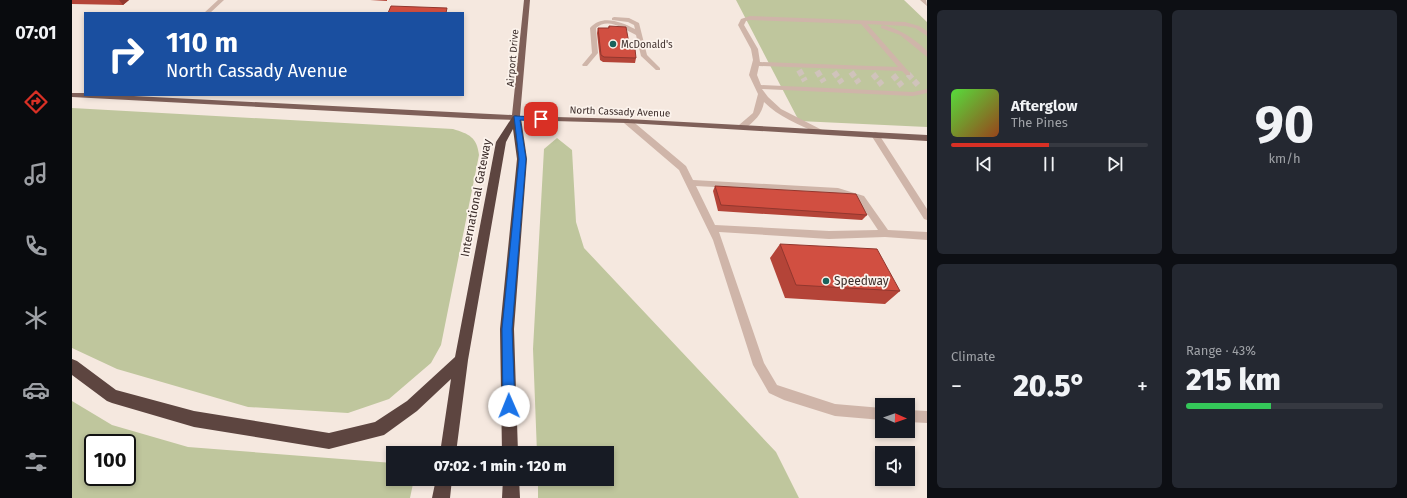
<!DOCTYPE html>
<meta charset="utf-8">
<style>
body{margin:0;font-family:"Fira Sans",sans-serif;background:#242831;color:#f1f3f6;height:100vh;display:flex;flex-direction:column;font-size:15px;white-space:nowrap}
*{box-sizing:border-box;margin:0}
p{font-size:13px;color:#9ea1a6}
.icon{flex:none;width:22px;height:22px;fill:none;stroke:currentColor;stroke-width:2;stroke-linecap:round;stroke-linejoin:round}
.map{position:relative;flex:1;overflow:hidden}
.side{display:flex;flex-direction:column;gap:10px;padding:10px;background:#0d0f14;width:480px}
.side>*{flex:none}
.hud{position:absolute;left:12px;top:12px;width:380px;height:84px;border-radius:0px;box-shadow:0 2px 6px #0003;background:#1a4fa0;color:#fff;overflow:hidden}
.needle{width:26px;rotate:92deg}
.fabs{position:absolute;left:803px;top:398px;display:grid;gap:8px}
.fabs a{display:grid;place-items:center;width:40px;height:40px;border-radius:0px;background:#171b24;box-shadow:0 2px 6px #0003;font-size:20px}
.speed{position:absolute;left:12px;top:434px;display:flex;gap:8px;font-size:20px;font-weight:700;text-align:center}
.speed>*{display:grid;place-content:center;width:52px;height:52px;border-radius:50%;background:#171b24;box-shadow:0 2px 6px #0003;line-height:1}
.speed .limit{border:2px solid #111;border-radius:6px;background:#fff;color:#111}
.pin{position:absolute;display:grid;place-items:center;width:34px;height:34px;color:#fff;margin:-17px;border-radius:8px;box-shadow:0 2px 6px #0006}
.me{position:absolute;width:44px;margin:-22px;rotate:359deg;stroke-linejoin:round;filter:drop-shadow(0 0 3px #0008)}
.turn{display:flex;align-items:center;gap:14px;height:84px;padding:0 16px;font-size:18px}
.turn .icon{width:52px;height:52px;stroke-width:2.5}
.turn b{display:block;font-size:28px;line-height:34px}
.big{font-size:30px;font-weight:800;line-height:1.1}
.side .widget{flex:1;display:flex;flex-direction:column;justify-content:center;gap:6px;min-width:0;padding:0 14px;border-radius:6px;background:#242831}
.side .dial{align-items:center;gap:0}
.dial b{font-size:52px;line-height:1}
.song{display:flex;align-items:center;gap:12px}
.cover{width:48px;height:48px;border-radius:6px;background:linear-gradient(135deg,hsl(110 70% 55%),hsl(20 70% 35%))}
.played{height:4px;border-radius:2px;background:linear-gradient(90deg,#d93025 50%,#363941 50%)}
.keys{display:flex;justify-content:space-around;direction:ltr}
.heat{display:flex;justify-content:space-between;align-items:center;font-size:22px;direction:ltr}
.charge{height:6px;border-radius:3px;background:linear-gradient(90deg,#34c759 43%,#363941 0)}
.side .tiles{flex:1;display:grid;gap:10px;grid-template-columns:repeat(2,1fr)}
.trip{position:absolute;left:314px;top:446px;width:228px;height:40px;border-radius:0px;background:#171b24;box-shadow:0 2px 6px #0003;font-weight:800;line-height:40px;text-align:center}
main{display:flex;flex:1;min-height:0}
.menu{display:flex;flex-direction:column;width:72px;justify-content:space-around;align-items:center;background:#090b0e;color:#9ea1a6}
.menu .icon{width:28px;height:28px}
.menu .current{color:#d93025}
.menu b{font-size:18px;color:#f1f3f6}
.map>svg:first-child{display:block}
.green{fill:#bfc69d;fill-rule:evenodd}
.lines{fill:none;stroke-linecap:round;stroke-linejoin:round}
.minor-tunnel{stroke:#d0c3bb;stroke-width:6;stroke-dasharray:6 3;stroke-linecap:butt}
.minor{fill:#cfb5a9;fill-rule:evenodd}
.major{fill:#7f6059;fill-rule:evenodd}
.highway{fill:#5d4540;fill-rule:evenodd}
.wall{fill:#b44438}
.shaded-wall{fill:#92372e}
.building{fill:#d14f41;stroke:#92372e}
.route{fill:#1a73e8;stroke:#114b97}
.poi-dot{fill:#1a625c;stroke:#fcf3ec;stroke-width:1.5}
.labels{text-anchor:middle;stroke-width:3.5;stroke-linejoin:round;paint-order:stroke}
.far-poi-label{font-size:10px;fill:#3c2d2a;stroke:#fcf3ec;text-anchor:start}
.far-street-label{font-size:10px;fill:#3c2d2a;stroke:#fcf3ec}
.street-label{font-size:12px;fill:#3c2d2a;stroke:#fcf3ec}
.poi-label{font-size:12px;fill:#3c2d2a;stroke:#fcf3ec;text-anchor:start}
</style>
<main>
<nav class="menu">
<b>07:01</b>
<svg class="icon current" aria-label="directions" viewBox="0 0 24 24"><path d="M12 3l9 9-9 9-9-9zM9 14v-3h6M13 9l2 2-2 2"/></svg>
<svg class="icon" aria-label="music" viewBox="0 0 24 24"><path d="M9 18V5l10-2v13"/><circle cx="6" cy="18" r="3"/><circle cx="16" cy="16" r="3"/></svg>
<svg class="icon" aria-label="phone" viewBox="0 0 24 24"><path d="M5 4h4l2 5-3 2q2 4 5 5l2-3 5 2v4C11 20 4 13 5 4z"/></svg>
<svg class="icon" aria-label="climate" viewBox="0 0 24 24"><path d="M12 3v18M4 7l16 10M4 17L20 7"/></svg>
<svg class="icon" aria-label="car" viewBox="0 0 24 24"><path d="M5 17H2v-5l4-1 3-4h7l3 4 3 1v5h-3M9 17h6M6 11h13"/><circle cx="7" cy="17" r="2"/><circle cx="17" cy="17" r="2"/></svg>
<svg class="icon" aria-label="filters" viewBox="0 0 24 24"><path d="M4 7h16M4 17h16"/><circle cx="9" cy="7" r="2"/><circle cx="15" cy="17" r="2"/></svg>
</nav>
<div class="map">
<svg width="855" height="498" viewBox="0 0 855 498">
<rect width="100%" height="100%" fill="#f5e8df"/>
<path class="green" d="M664,0h168l23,22v105l-128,-6z
M0,108l381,21c16,5 24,8 26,26l-38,190 -10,18 -42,36 -41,14 -100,-6 -131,-38 -45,-21z
M485,138l15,12 4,72 8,26 192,204 23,46h-261v-19h69v-26h-70l-4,-104 11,-200z
M0,401l40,24 76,22 205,16v16h21l-4,19h-338zM21,443h34v34h-34z"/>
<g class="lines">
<path class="minor-tunnel" d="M727,70l6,11
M745,71l7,11
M762,72l8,11
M779,72l8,11
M801,74l9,11
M836,74l10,11
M821,75l9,11"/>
<path class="minor" d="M146,0h6l-14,13h-6z
M848,0h6l1,6z
M678,16l155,6 14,4 8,5v5l-12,-8 -10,-2 -38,-2 43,49v2h-4l-4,-4 -143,-5 -2,9 4,10 152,7 14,-3v4l-14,3 -151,-7 6,8 13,12 43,22 -4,2h-3c-19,-9 -38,-16 -53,-31 -2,13 -10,19 -19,27h-6v-4l14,-12 5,-19 -9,-19 4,-15 -2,-11 -13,-24 3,-6zM678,20l111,4 37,43 -138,-5 -2,-13 -14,-24 2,-4z
M542,17l15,1 10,5 8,32 13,13v2h-4l-15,-14 -5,-21c-12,-6 -28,-18 -40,-7l2,25 -11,13h-4l-1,-1 10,-12 -2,-25c12,-14 31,-6 45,1l-1,-4 -6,-3 -16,-2v-2z
M811,25c18,5 31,13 44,26v6l-27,-22 -19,-7v-2z
M552,119h6l56,47 7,14 145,8 26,8 24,34 39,2v8l-42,-3 -56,2 -110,-7 45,131 13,22 58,19 47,4v12l-47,-4 -51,-16 -15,-7 -16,-28 -40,-125 -34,-70 -55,-47zM624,186l142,8 20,6 20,30 -49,1 -114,-6z
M803,132l3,1 49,76v11l-3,-1 -53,-84z
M836,410l19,1v12l-19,-1z"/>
<path class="major" d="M452,0h6l-10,116 107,3 300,16v6l-300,-18 -144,-4 -411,-22v-4h13v2h29l398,20z"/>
<path class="highway" d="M444,115l5,3 6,41 -13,170 4,124h-16l-2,-124 17,-170 -4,-30 -7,13 -38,218 -12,93h-16l11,-74 -34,32 -33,24 -55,14 -135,-22 -82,-24 -5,-2 -35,-26v-16l5,2 39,29 78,21 135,22 46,-11 32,-21 48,-44 41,-215 17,-26z
M364,479h16l-2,19h-18z
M431,479h16l1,19h-18z"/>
</g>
<path class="wall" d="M0,0h57l-6,5 -51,-1z
M298,0h17v1z
M537,26l21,23 6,9 -1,5 -32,-1 -3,-2 -3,-27 1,-5h10z
M643,186l152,29 -5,5 -144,-9 -5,-20z
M708,244l120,47 -15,13 -100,-6 -15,-40z"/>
<path class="shaded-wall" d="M47,0h10l-6,5z"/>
<path class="building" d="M319,6l56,2 -1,5h-58z
M537,26l17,1 4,22h5l1,9 -32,-1 -3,-2 -3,-27h11z
M643,186l141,8 11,21 -146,-10z
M708,244l97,5 23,42 -104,-6z"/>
<path class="route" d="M442,116l27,1 4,2 -4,2 -21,-1 6,39 -14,170 3,77 -2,5 -4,1 -4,-1 -2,-5 -1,-77 17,-170z"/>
<g class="poi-dot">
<circle cx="541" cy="44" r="4"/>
<circle cx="754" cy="281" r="4"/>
</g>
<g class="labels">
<g class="far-poi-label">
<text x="549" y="48">McDonald's</text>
</g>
<g class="far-street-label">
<text transform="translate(440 58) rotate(-85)" y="4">Airport Drive</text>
<text transform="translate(548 111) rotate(2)" y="4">North Cassady Avenue</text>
</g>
<g class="street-label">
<text transform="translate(404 198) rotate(-79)" y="4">International Gateway</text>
</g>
<g class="poi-label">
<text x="762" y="285">Speedway</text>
</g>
</g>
</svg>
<div class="fabs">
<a><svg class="needle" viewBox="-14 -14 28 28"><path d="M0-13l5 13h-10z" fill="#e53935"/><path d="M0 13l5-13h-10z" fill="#9ea1a6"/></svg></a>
<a><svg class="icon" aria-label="sound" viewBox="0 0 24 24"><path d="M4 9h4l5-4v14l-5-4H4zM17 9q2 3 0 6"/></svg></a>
</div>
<div class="speed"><div class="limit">100</div></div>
<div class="pin" style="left:469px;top:119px;background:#d93025"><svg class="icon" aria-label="arrive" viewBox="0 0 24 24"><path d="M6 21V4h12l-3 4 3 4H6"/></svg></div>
<svg class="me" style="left:437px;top:406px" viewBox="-20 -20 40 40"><circle r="19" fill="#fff"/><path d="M0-13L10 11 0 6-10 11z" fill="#1a73e8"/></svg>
<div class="trip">07:02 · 1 min · 120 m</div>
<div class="hud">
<div class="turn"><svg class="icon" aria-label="right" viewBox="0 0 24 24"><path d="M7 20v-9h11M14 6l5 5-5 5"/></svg><div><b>110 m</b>North Cassady Avenue</div></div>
</div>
</div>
<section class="side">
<div class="tiles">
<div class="widget">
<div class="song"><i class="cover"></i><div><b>Afterglow</b><p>The Pines</p></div></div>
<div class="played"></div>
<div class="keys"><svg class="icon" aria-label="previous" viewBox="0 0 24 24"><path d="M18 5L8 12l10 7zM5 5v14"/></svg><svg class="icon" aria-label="pause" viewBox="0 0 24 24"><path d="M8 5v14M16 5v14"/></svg><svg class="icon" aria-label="next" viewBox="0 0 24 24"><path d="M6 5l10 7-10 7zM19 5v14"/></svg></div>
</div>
<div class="widget dial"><b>90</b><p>km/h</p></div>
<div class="widget"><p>Climate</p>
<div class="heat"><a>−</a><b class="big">20.5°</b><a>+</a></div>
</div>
<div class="widget"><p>Range · 43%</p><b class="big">215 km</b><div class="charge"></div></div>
</div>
</section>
</main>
